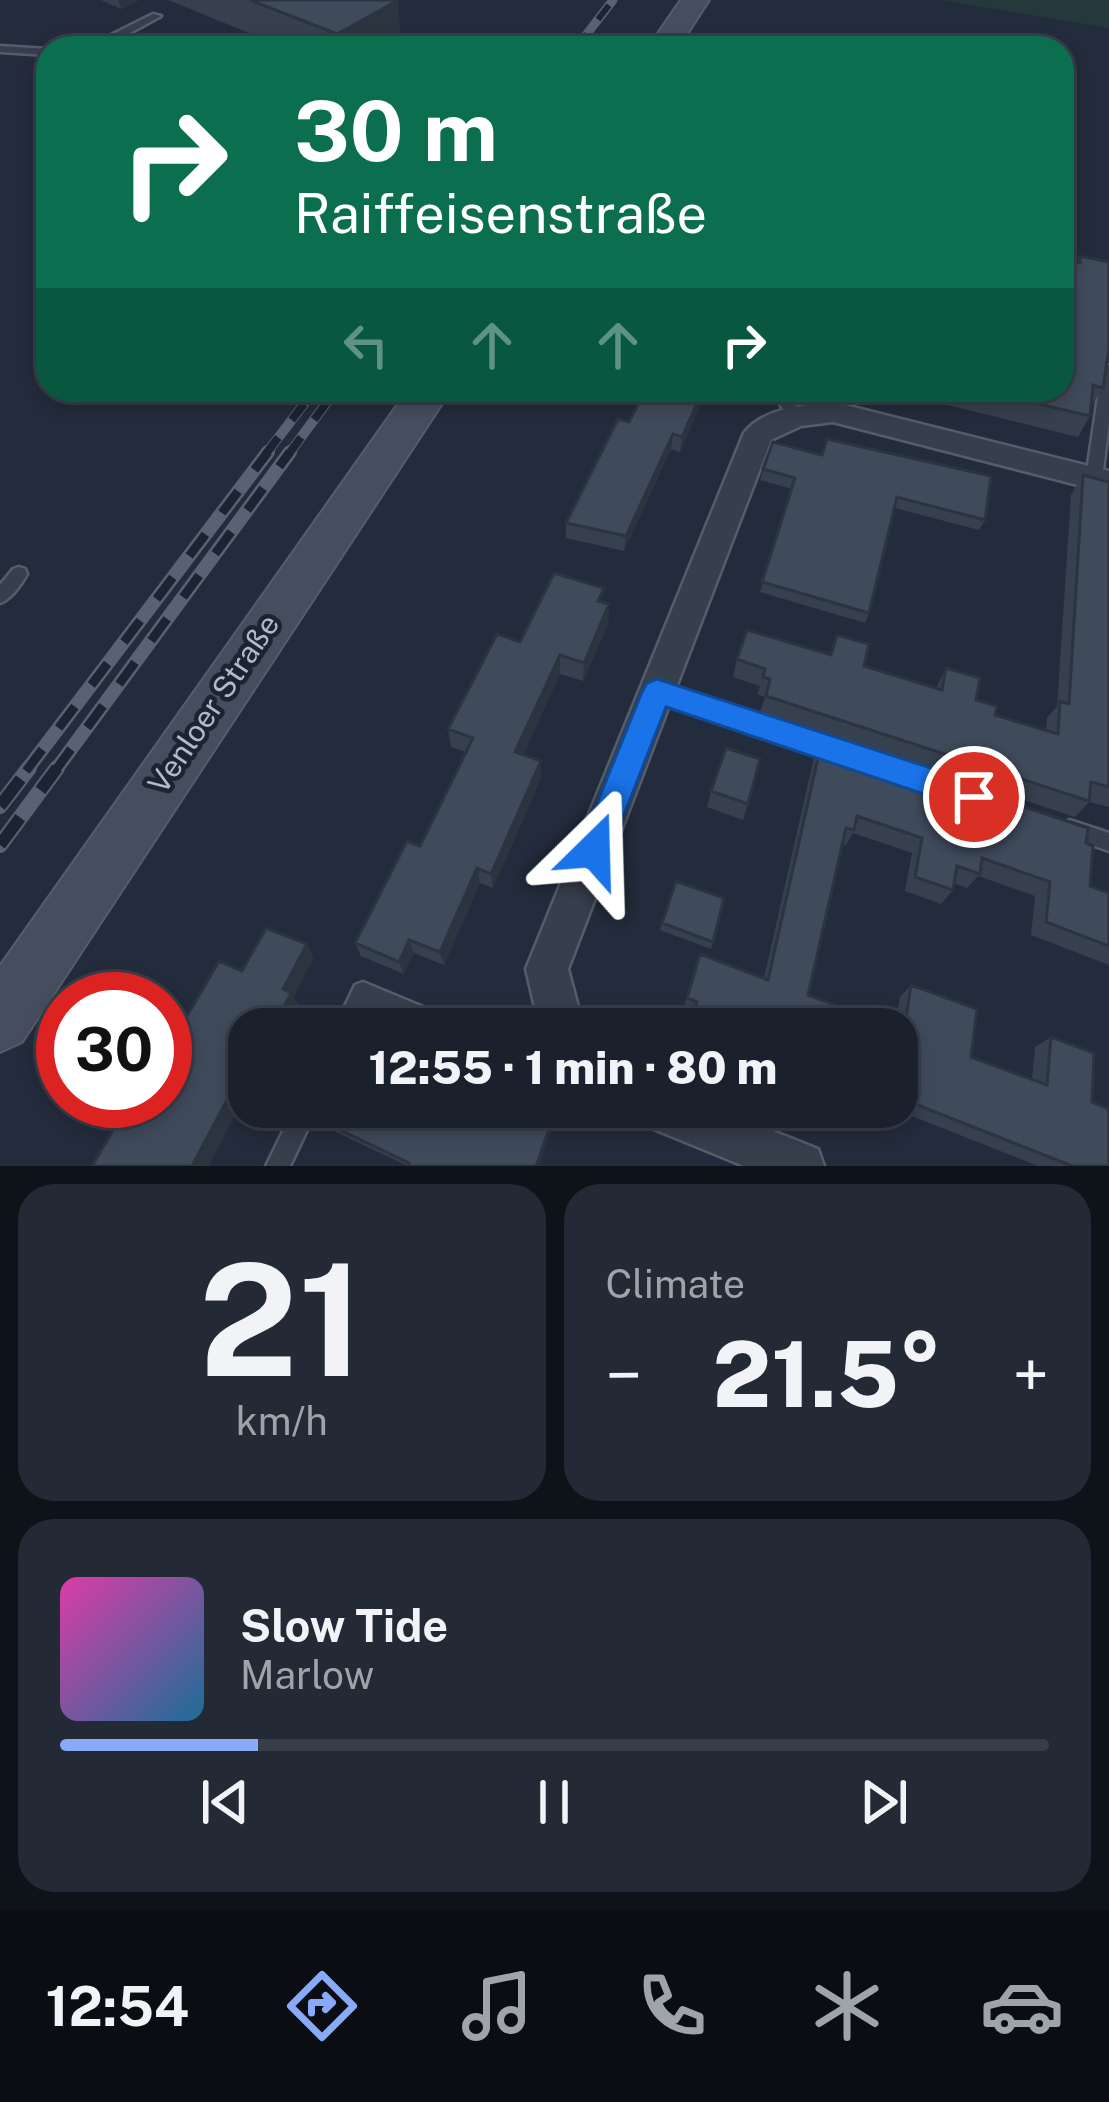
<!DOCTYPE html>
<meta charset="utf-8">
<style>
body{margin:0;font-family:"Public Sans",sans-serif;background:#232935;color:#f1f3f6;height:100vh;display:flex;flex-direction:column;font-size:45px;white-space:nowrap}
*{box-sizing:border-box;margin:0}
p{font-size:39px;color:#9fa3aa}
.icon{flex:none;width:66px;height:66px;fill:none;stroke:currentColor;stroke-width:2;stroke-linecap:round;stroke-linejoin:round}
.map{position:relative;height:1166px;overflow:hidden}
.sheet{display:flex;flex-direction:column;gap:18px;padding:18px;background:#0e1219;flex:1}
.sheet>*{flex:none}
.guide{position:absolute;left:36px;top:36px;width:1038px;height:366px;border-radius:36px;box-shadow:0 6px 18px #0003,0 0 0 3px #383e49;background:#0b6e4f;color:#fff;overflow:hidden}
.speed{position:absolute;left:36px;top:972px;display:flex;gap:24px;font-size:60px;font-weight:700;text-align:center}
.speed>*{display:grid;place-content:center;width:156px;height:156px;border-radius:50%;background:#1a212d;box-shadow:0 6px 18px #0003,0 0 0 3px #383e49;line-height:1}
.speed .limit{border:18px solid #d22;background:#fff;color:#111}
.pin{position:absolute;display:grid;place-items:center;width:102px;height:102px;color:#fff;margin:-51px;border:6px solid #fff;border-radius:50%;box-shadow:0 3px 12px #0007}
.me{position:absolute;width:132px;margin:-66px;rotate:22deg;stroke-linejoin:round;filter:drop-shadow(0 0 9px #0008)}
.turn{display:flex;align-items:center;gap:42px;height:252px;padding:0 60px;font-size:54px}
.turn .icon{width:156px;height:156px;stroke-width:2.5}
.turn b{display:block;font-size:84px;line-height:102px}
.lanes{display:flex;align-items:center;height:114px;padding:0 60px;background:#0003;justify-content:center;gap:60px;direction:ltr}
.lanes .off{opacity:.35}
.big{font-size:90px;font-weight:800;line-height:1.1}
.sheet .widget{flex:1;display:flex;flex-direction:column;justify-content:center;gap:18px;min-width:0;padding:0 42px;border-radius:36px;background:#232935}
.sheet .dial{align-items:center;gap:0}
.dial b{font-size:156px;line-height:1}
.song{display:flex;align-items:center;gap:36px}
.cover{width:144px;height:144px;border-radius:18px;background:linear-gradient(135deg,hsl(320 70% 55%),hsl(200 70% 35%))}
.played{height:12px;border-radius:6px;background:linear-gradient(90deg,#88aaf8 20%,#383e49 20%)}
.keys{display:flex;justify-content:space-around;direction:ltr}
.heat{display:flex;justify-content:space-between;align-items:center;font-size:66px;direction:ltr}
.sheet .tiles{flex:1;display:grid;gap:18px;grid-template-columns:1fr 1fr}
.widget:last-child{grid-column:span 2}
.trip{position:absolute;left:228px;top:1008px;width:690px;height:120px;border-radius:36px;background:#1a212d;box-shadow:0 6px 18px #0003,0 0 0 3px #383e49;font-weight:800;line-height:120px;text-align:center}
.dock{display:flex;height:192px;justify-content:space-around;align-items:center;background:#0a0d12;color:#9fa3aa}
.dock .icon{width:84px;height:84px}
.dock .active{color:#88aaf8}
.dock b{font-size:54px;color:#f1f3f6}
.map>svg:first-child{display:block}
.green{fill:#25393d}
.lines{fill:none;stroke-linecap:round;stroke-linejoin:round}
.lane-casing{stroke:#555c6a;stroke-width:5}
.street-casing{stroke:#555c6a;stroke-width:5}
.secondary-casing{stroke:#555c6a;stroke-width:4}
.lane{fill:#373e4c;fill-rule:evenodd}
.street{fill:#373e4c;fill-rule:evenodd}
.secondary{fill:#454d5f;fill-rule:evenodd}
.rail-far3-casing{stroke:#596274;stroke-width:9}
.rail-far2-casing{stroke:#596274;stroke-width:10}
.rail-far1-casing{stroke:#596274;stroke-width:14}
.rail-casing{stroke:#596274;stroke-width:16}
.rail-far3{stroke:#1c2331;stroke-width:6;stroke-dasharray:18;stroke-linecap:butt}
.rail-far2{stroke:#1c2331;stroke-width:8;stroke-dasharray:22;stroke-linecap:butt}
.rail-far1{stroke:#1c2331;stroke-width:9;stroke-dasharray:27;stroke-linecap:butt}
.rail{stroke:#1c2331;stroke-width:12;stroke-dasharray:34;stroke-linecap:butt}
.wall{fill:#36404e}
.shaded-wall{fill:#2c3440}
.building{fill:#3f4a5b;stroke:#2c3440;stroke-width:3}
.route{fill:#1a73e8;stroke:#114b97;stroke-width:3}
.labels{text-anchor:middle;stroke-width:9;stroke-linejoin:round;paint-order:stroke}
.street-label{font-size:30px;fill:#b3b9c8;stroke:#1c2331}
</style>
<div class="map">
<svg width="1109" height="1166" viewBox="0 0 1109 1166">
<rect width="100%" height="100%" fill="#232c3c"/>
<path class="green" d="M940,0h169v28z"/>
<g class="lines">
<defs>
<path id="lane" d="M153,14l8,2 -53,29 -40,3 33,-8z
M0,46l48,3v6l-48,-3z
M1109,365v57l-7,56 -8,6 -8,-6 16,-108z
M770,390h15l18,26 -2,4h-10z
M19,567l6,2 2,5c-5,10 -16,25 -27,29v-18l13,-16z
M657,684l183,61 7,2 2,6 -2,6 -7,2 -189,-64 -3,-5 3,-5z
M1070,820l39,13v18l-46,-16 -3,-6 3,-6z
M363,982l94,39 3,8h-37l-55,-23 -11,23h-23l21,-44z
M295,1107h23l-28,59h-24z"/>
<path id="street" d="M833,402l276,69v22l-276,-71 -32,4 -30,14 -203,529 16,60h-44l-14,-60 218,-536c19,-25 60,-28 89,-31z
M632,1107h80l106,42 6,17h-80l-105,-43z"/>
<path id="secondary" d="M681,0h28l-31,48h-30z
M408,390h43l-429,652 -22,10v-86z"/>
</defs>
<use href="#lane" class="lane-casing"/>
<use href="#street" class="street-casing"/>
<use href="#secondary" class="secondary-casing"/>
<use href="#lane" class="lane"/>
<use href="#street" class="street"/>
<use href="#secondary" class="secondary"/>
<defs>
<path id="rail-far3" d="M576,48l37,-48"/>
<path id="rail-far2" d="M265,455l39,-51
M288,455l48,-65"/>
<path id="rail-far1" d="M26,771l242,-319
M55,771l235,-319"/>
<path id="rail" d="M0,806l29,-38
M0,845l57,-77"/>
</defs>
<use href="#rail-far3" class="rail-far3-casing"/>
<use href="#rail-far2" class="rail-far2-casing"/>
<use href="#rail-far1" class="rail-far1-casing"/>
<use href="#rail" class="rail-casing"/>
<use href="#rail-far3" class="rail-far3"/>
<use href="#rail-far2" class="rail-far2"/>
<use href="#rail-far1" class="rail-far1"/>
<use href="#rail" class="rail"/>
</g>
<path class="wall" d="M101,0h38l-18,9z
M168,0h227l2,1 4,36 -18,11h-97z
M1080,256l29,6v99l-2,1 -4,26 -13,20v8l-12,21 -192,-47h176l15,-128z
M707,390l-27,62 -9,-3 -47,102 -58,-13v-15l63,-101z
M773,442l212,78 -6,10 -84,-22 -26,105 -4,10 -105,-31 32,-103 -32,-9z
M1083,475l26,7v325l-20,-5 -14,15 -315,-104 5,-16 -8,-3 3,-8 -27,-9 4,-18 92,-4 8,-20 27,31 72,22 10,-20 30,32 19,15 51,16 1,-13 10,-12 14,-211z
M603,602l6,2 -1,20 -25,57 -23,-7 -37,81 18,6v17l-48,110 -13,-5 -36,82 -30,-12 -10,21 -43,-18 -6,-13 65,-97 46,-94 -15,-5 -3,-18 72,-87z
M822,740l264,103 4,43 19,7v72l-78,-30 4,-39 -57,-20 -11,12 -13,-5 -1,7 -12,14 -36,-13 7,-38 -59,-20 -7,12 -4,-1 -34,151 87,33 5,-31 11,-12 60,72 61,23 3,-33 16,-10 41,65 17,64h-71l-149,-59h8v-78l-208,-1 3,-15 -9,-4 17,-55 64,24 50,-221z
M711,791l37,13 -5,16 -36,-13z
M662,923l51,19 -2,7 -51,-19z
M558,1111l-150,55 -72,-34 -6,-7z"/>
<path class="shaded-wall" d="M118,0h21l-18,9z
M397,1l4,36 -18,11h-44l-2,-14z
M703,390h4l-27,62 2,-15z
M673,434l-2,15 -47,102 2,-15z
M609,604l-1,20 -25,57 1,-18z
M560,655v19l-44,95 -1,-17z
M541,761v17l-48,110 -2,-14z
M477,868l3,15 -36,82 -4,-13z
M409,940l5,13 -10,21 -5,-12z
M307,944l7,14 -20,39 6,8 -12,24h-15l10,-40z
M249,1075v22l-8,-7z
M234,1087l11,9 -36,70h-17z
M557,1107l1,4 -19,55h-3z"/>
<path class="building" d="M250,0h145l2,1 -60,33z
M1080,256l29,6v86l-6,40 -10,-3 -3,31 -110,-26h82v-131l18,4z
M645,390h58l-21,47 -9,-3 -47,102 -60,-13 52,-104 11,3z
M827,439l164,37 -6,44 -88,-23 -28,116 -107,-31 33,-104 -32,-9 10,-27 49,13z
M1083,475l26,7v305l-18,-5 -2,19 -323,-105 4,-17 -7,-2 2,-8 -28,-10 10,-29 84,25 6,-20 32,9 -5,22 78,24 4,-22 34,10 -4,22 21,6 -2,9 63,19 2,-33 9,3z
M554,573l50,15 -6,13 11,3 -25,59 -24,-8 -45,97 26,9 -50,113 -14,-6 -37,84 -31,-12 -10,22 -44,-19 52,-102 13,5 53,-108 -25,-9 49,-95 23,8z
M822,740l266,88 -2,15 7,3 -3,40 19,7v53l-63,-24 4,-40 -68,-24 -2,16 -23,-8 -4,24 -38,-13 7,-39 -65,-22 -3,14 -8,-2 -38,167 96,36 7,-46 66,24 -6,48 76,28 4,-48 43,16 -2,49 17,7v57h-37l-175,-69v-68h-172l-32,-12 4,-15 -10,-4 13,-44 68,26z
M726,748l34,11 -12,45 -37,-13z
M676,881l48,17 -11,44 -51,-19z
M266,928l41,16 -24,45 8,4 -18,36h-24v46l-8,15 -7,-3 -42,79h-100l38,-65h35v-47l54,-93 23,10z
M338,1107h219l-21,59h-128l1,-3 -79,-38z"/>
<path class="route" d="M657,679l317,103 11,5 4,10 -4,10 -11,4 -308,-104 -60,154 -12,5 -12,-5 -4,-11 64,-158 5,-9z"/>
<g class="labels">
<g class="street-label">
<text transform="translate(214 704) rotate(-56)" y="10">Venloer Straße</text>
</g>
</g>
</svg>
<div class="speed"><div class="limit">30</div></div>
<div class="pin" style="left:974px;top:797px;background:#d93025"><svg class="icon" aria-label="arrive" viewBox="0 0 24 24"><path d="M6 21V4h12l-3 4 3 4H6"/></svg></div>
<svg class="me" style="left:594px;top:850px" viewBox="-20 -20 40 40"><path d="M0-17L14 15 0 8-14 15z" fill="#1a73e8" stroke="#fff" stroke-width="4"/></svg>
<div class="trip">12:55 · 1 min · 80 m</div>
<div class="guide">
<div class="turn"><svg class="icon" aria-label="right" viewBox="0 0 24 24"><path d="M7 20v-9h11M14 6l5 5-5 5"/></svg><div><b>30 m</b>Raiffeisenstraße</div></div>
<div class="lanes"><svg class="icon off" aria-label="left" viewBox="0 0 24 24"><path d="M17 20v-9H6M10 6l-5 5 5 5"/></svg><svg class="icon off" aria-label="ahead" viewBox="0 0 24 24"><path d="M12 20V5M6 11l6-6 6 6"/></svg><svg class="icon off" aria-label="ahead" viewBox="0 0 24 24"><path d="M12 20V5M6 11l6-6 6 6"/></svg><svg class="icon" aria-label="right" viewBox="0 0 24 24"><path d="M7 20v-9h11M14 6l5 5-5 5"/></svg></div>
</div>
</div>
<section class="sheet">
<div class="tiles">
<div class="widget dial"><b>21</b><p>km/h</p></div>
<div class="widget"><p>Climate</p>
<div class="heat"><a>−</a><b class="big">21.5°</b><a>+</a></div>
</div>
<div class="widget">
<div class="song"><i class="cover"></i><div><b>Slow Tide</b><p>Marlow</p></div></div>
<div class="played"></div>
<div class="keys"><svg class="icon" aria-label="previous" viewBox="0 0 24 24"><path d="M18 5L8 12l10 7zM5 5v14"/></svg><svg class="icon" aria-label="pause" viewBox="0 0 24 24"><path d="M8 5v14M16 5v14"/></svg><svg class="icon" aria-label="next" viewBox="0 0 24 24"><path d="M6 5l10 7-10 7zM19 5v14"/></svg></div>
</div>
</div>
</section>
<nav class="dock">
<b>12:54</b>
<svg class="icon active" aria-label="directions" viewBox="0 0 24 24"><path d="M12 3l9 9-9 9-9-9zM9 14v-3h6M13 9l2 2-2 2"/></svg>
<svg class="icon" aria-label="music" viewBox="0 0 24 24"><path d="M9 18V5l10-2v13"/><circle cx="6" cy="18" r="3"/><circle cx="16" cy="16" r="3"/></svg>
<svg class="icon" aria-label="phone" viewBox="0 0 24 24"><path d="M5 4h4l2 5-3 2q2 4 5 5l2-3 5 2v4C11 20 4 13 5 4z"/></svg>
<svg class="icon" aria-label="climate" viewBox="0 0 24 24"><path d="M12 3v18M4 7l16 10M4 17L20 7"/></svg>
<svg class="icon" aria-label="car" viewBox="0 0 24 24"><path d="M5 17H2v-5l4-1 3-4h7l3 4 3 1v5h-3M9 17h6M6 11h13"/><circle cx="7" cy="17" r="2"/><circle cx="17" cy="17" r="2"/></svg>
</nav>
